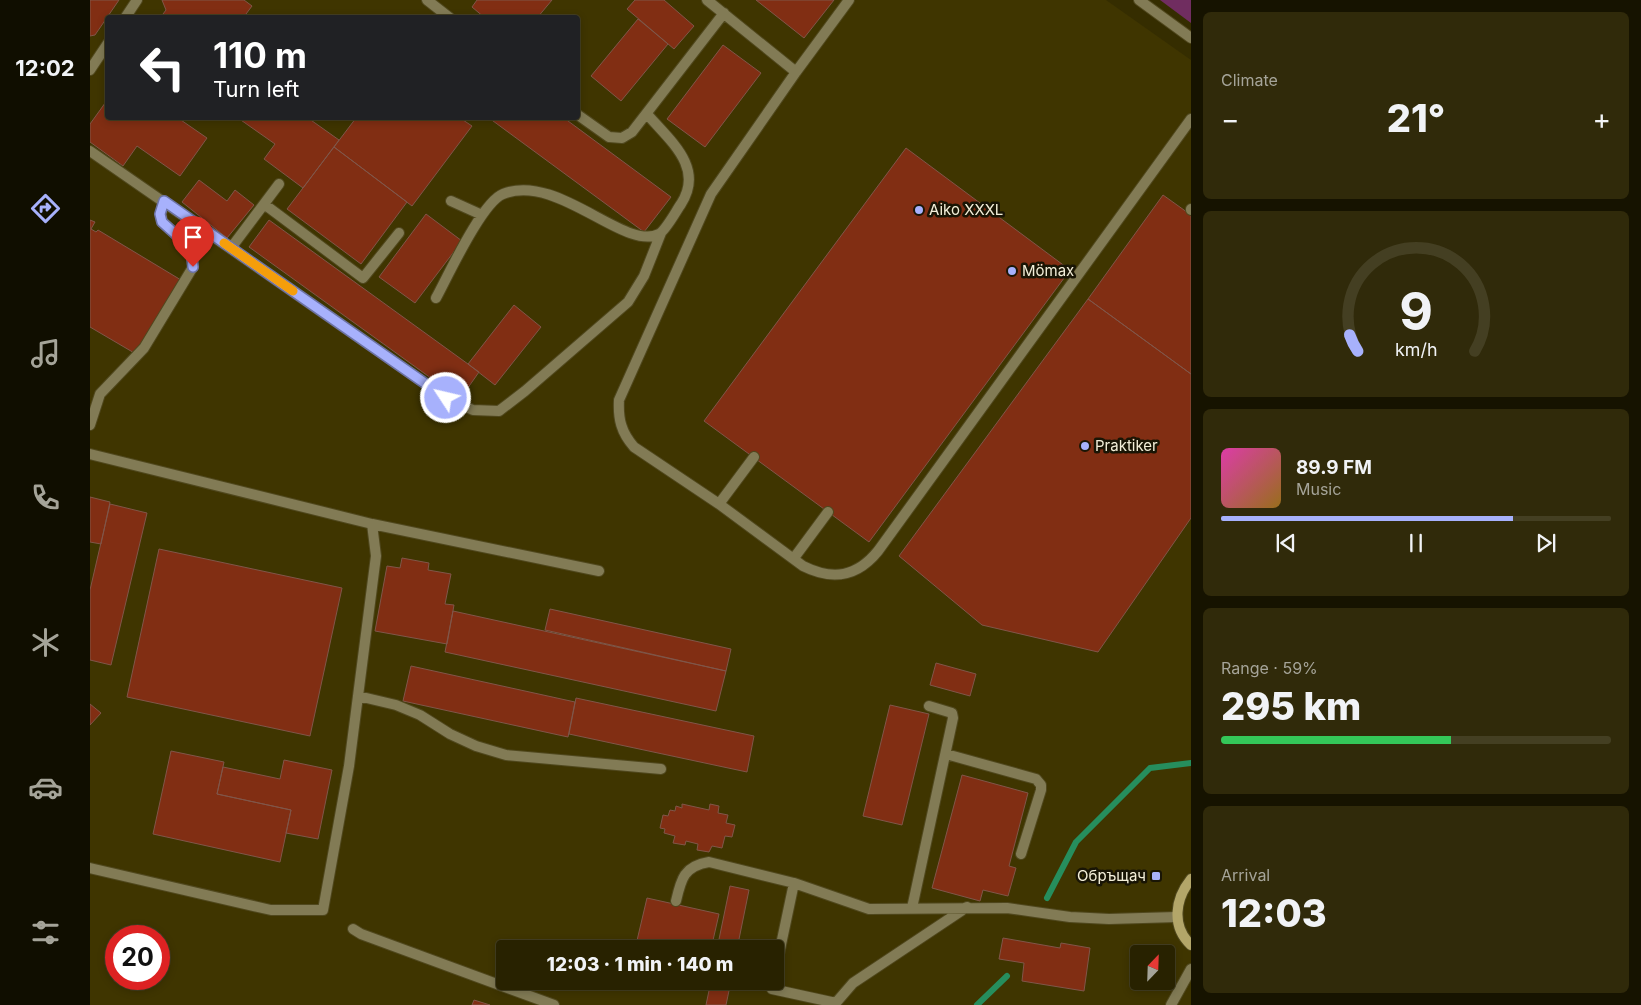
<!DOCTYPE html>
<meta charset="utf-8">
<style>
body{margin:0;font-family:Inter,sans-serif;background:#302a0a;color:#f1f3f6;height:100vh;display:flex;flex-direction:column;font-size:19px;white-space:nowrap}
*{box-sizing:border-box;margin:0}
p{font-size:16px;color:#a5a499}
.icon{flex:none;width:28px;height:28px;fill:none;stroke:currentColor;stroke-width:2;stroke-linecap:round;stroke-linejoin:round}
.map{position:relative;flex:1;overflow:hidden}
.sheet{display:flex;flex-direction:column;gap:12px;padding:12px;background:#161300;width:450px}
.sheet>*{flex:none}
.hud{position:absolute;left:15px;top:15px;width:475px;height:105px;border-radius:5px;box-shadow:0 2px 8px #0003,0 0 0 1px #443f22;background:#202124;color:#fff;overflow:hidden}
.needle{width:32px;rotate:23deg}
.buttons{position:absolute;left:1040px;top:945px;display:grid;gap:10px}
.buttons a{display:grid;place-items:center;width:45px;height:45px;border-radius:5px;background:#282200;box-shadow:0 2px 8px #0003,0 0 0 1px #443f22;font-size:25px}
.speed{position:absolute;left:15px;top:925px;display:flex;gap:10px;font-size:25px;font-weight:700;text-align:center}
.speed>*{display:grid;place-content:center;width:65px;height:65px;border-radius:50%;background:#282200;box-shadow:0 2px 8px #0003,0 0 0 1px #443f22;line-height:1}
.speed .limit{border:8px solid #d22;background:#fff;color:#111}
.pin{position:absolute;display:grid;place-items:center;width:42px;height:42px;color:#fff;margin:-51px -21px;border-radius:50% 50% 50% 0;rotate:-45deg;box-shadow:0 0 5px #0007}
.pin .icon{rotate:45deg}
.me{position:absolute;width:55px;margin:-28px;rotate:305deg;stroke-linejoin:round;filter:drop-shadow(0 0 4px #0008)}
.turn{display:flex;align-items:center;gap:18px;height:105px;padding:0 25px;font-size:22px}
.turn .icon{width:65px;height:65px;stroke-width:2.5}
.turn b{display:block;font-size:35px;line-height:42px}
.big{font-size:38px;font-weight:800;line-height:1.1}
.sheet .widget{flex:1;display:flex;flex-direction:column;justify-content:center;gap:8px;min-width:0;padding:0 18px;border-radius:8px;background:#302a0a}
.sheet .dial{align-items:center;gap:0}
.dial svg{height:130px;overflow:visible;fill:none;stroke:#443f22;stroke-width:7;stroke-linecap:round;text-anchor:middle}
.dial text{fill:#f1f3f6;stroke:none}
.song{display:flex;align-items:center;gap:15px}
.cover{width:60px;height:60px;border-radius:8px;background:linear-gradient(135deg,hsl(320 70% 55%),hsl(40 70% 35%))}
.played{height:5px;border-radius:2px;background:linear-gradient(90deg,#a7b1fc 75%,#443f22 75%)}
.keys{display:flex;justify-content:space-around;direction:ltr}
.heat{display:flex;justify-content:space-between;align-items:center;font-size:28px;direction:ltr}
.charge{height:8px;border-radius:4px;background:linear-gradient(90deg,#34c759 59%,#443f22 0)}
.trip{position:absolute;left:406px;top:940px;width:288px;height:50px;border-radius:5px;background:#282200;box-shadow:0 2px 8px #0003,0 0 0 1px #443f22;font-weight:800;line-height:50px;text-align:center}
main{display:flex;flex:1;min-height:0}
.tab-bar{display:flex;flex-direction:column;width:90px;justify-content:space-around;align-items:center;background:#100e00;color:#a5a499}
.tab-bar .icon{width:35px;height:35px}
.tab-bar .active{color:#a7b1fc}
.tab-bar b{font-size:22px;color:#f1f3f6}
.map>svg:first-child{display:block}
.built{fill:#3f3500;fill-rule:evenodd}
.green{fill:#702d60}
.lines{fill:none;stroke-linecap:round;stroke-linejoin:round}
.stream{stroke:#268e5d;stroke-width:6}
.building{fill:#812e13;stroke:#805649}
.lane-casing{stroke:#50481e;stroke-width:12}
.street-casing{stroke:#50481e;stroke-width:12}
.secondary-casing{stroke:#50481e;stroke-width:12}
.lane{stroke:#827b55;stroke-width:10}
.street{stroke:#827b55;stroke-width:10}
.secondary{stroke:#b3a669;stroke-width:10}
.route-casing{stroke:#6d73a4;stroke-width:12}
.route{stroke:#a7b1fc;stroke-width:9}
.slow{stroke:#f59e0b;stroke-width:9}
.poi-dot{fill:#a7b1fc;stroke:#191505;stroke-width:2}
.labels{text-anchor:middle;stroke-width:5;stroke-linejoin:round;paint-order:stroke}
.poi-label{font-size:15px;fill:#f4efd9;stroke:#191505;text-anchor:start}
</style>
<main>
<nav class="tab-bar">
<b>12:02</b>
<svg class="icon active" aria-label="directions" viewBox="0 0 24 24"><path d="M12 3l9 9-9 9-9-9zM9 14v-3h6M13 9l2 2-2 2"/></svg>
<svg class="icon" aria-label="music" viewBox="0 0 24 24"><path d="M9 18V5l10-2v13"/><circle cx="6" cy="18" r="3"/><circle cx="16" cy="16" r="3"/></svg>
<svg class="icon" aria-label="phone" viewBox="0 0 24 24"><path d="M5 4h4l2 5-3 2q2 4 5 5l2-3 5 2v4C11 20 4 13 5 4z"/></svg>
<svg class="icon" aria-label="climate" viewBox="0 0 24 24"><path d="M12 3v18M4 7l16 10M4 17L20 7"/></svg>
<svg class="icon" aria-label="car" viewBox="0 0 24 24"><path d="M5 17H2v-5l4-1 3-4h7l3 4 3 1v5h-3M9 17h6M6 11h13"/><circle cx="7" cy="17" r="2"/><circle cx="17" cy="17" r="2"/></svg>
<svg class="icon" aria-label="filters" viewBox="0 0 24 24"><path d="M4 7h16M4 17h16"/><circle cx="9" cy="7" r="2"/><circle cx="15" cy="17" r="2"/></svg>
</nav>
<div class="map">
<svg width="1101" height="1005" viewBox="0 0 1101 1005">
<rect width="100%" height="100%" fill="#352d00"/>
<path class="built" d="M0,0h1016l85,60v945h-1101zM18,18h470v100h-470zM26,936h43v43h-43zM415,949h270v32h-270zM1049,954h27v27h-27z"/>
<path class="green" d="M1070,0h31v23z"/>
<g class="lines">
<path class="stream" d="M957,898l29,-56 74,-74 41,-5
M887,1005l30,-29"/>
</g>
<path class="building" d="M0,0h29l-24,35 -5,1z
M72,0h82l8,6 -9,12h-83l6,-8z
M387,0h75l-15,18h-52l-13,-11z
M545,0h29l30,26 -20,23 -47,-40z
M666,0h78l-30,38z
M548,19l30,25 -47,57 -30,-25z
M633,45l38,28 -56,74 -38,-28z
M18,99v19h70l29,20 -27,38 -43,-30 -14,20 -33,-24v-18z
M148,118h70l31,22 -36,48 -39,-29 11,-15z
M266,118h104l12,8 -60,80 -78,-59z
M399,118h75l107,79 -27,35z
M244,147l73,55 -46,62 -74,-55z
M816,148l164,122 -201,272 -165,-121z
M109,180l28,21 8,-11 19,15 -27,33 -45,-36z
M1073,195l28,20v159l-103,-75z
M336,214l36,27 -47,62 -36,-26z
M0,220l5,2 -4,7 5,3 2,-2 83,50 -45,74 -46,-27z
M179,220l210,152 -19,27 -211,-152z
M998,299l103,75v144l-93,134 -116,-27 -83,-69z
M424,305l27,22 -46,58 -27,-21z
M0,497l20,5 -9,42 -11,-2z
M20,504l37,9 -36,152 -21,-5v-70z
M69,549l183,39 -32,148 -183,-39z
M312,558l27,5 -1,7 23,4 -6,30 9,1 -7,39 -72,-13 12,-65 13,2z
M460,609l181,40 -5,22 -181,-41z
M363,611l273,60 -10,40 -271,-59z
M846,663l40,11 -6,22 -40,-11z
M321,666l164,36 -7,35 -165,-36z
M486,698l178,38 -7,36 -178,-38z
M0,704l11,9 -11,12z
M800,705l39,9 -27,111 -39,-9z
M81,751l53,11 -7,32 74,16 -11,52 -127,-28z
M194,760l48,10 -14,69 -32,-6 5,-23 -74,-16 6,-27 57,12z
M872,775l66,18 -19,73 7,2 -8,28 -25,-6 -3,11 -48,-13z
M592,804l27,6 1,-6 9,2 -1,7 10,2 -2,8 9,2 -3,12 -7,-1 -3,12 -10,-2 -3,6 -12,-2 1,-6 -12,-3 -1,4 -12,-2 2,-7 -11,-3 1,-4 -5,-1 3,-13 5,1 2,-6 5,1 1,-5 6,2z
M640,886l19,4 -12,59h-20z
M557,898l72,16 -8,35h-76z
M913,938l57,10 1,-5 29,5 -6,43 -62,-10 2,-18 -25,-4z
M579,981h35l-2,8z
M621,981h20l-5,24h-20z
M384,1000l16,5h-18z"/>
<g class="lines">
<defs>
<path id="lane" d="M337,0l23,18
M617,0l89,72
M759,0l-53,72 -85,122 -92,206c-1,19 2,32 15,47l85,57 84,62c30,15 54,11 75,-15l313,-432
M1049,0l52,38
M488,115l31,22 13,1 10,-6 92,-119
M0,151l356,247 27,12 26,1 26,-20 103,-89 16,-26 17,-43
M361,201l31,14
M174,204l99,74 36,-45
M1101,210v-1
M141,248l48,-64
M346,298c12,-22 46,-96 67,-104 54,-22 122,58 156,40 7,-4 17,-23 22,-30 24,-37 -12,-64 -34,-90
M0,425l10,-31 44,-46 49,-81 -2,-19 -29,-26 -1,-8 3,-13
M0,454l282,70 227,47
M629,504l35,-47
M704,558l34,-46
M268,696l38,9 24,10 30,19 26,12 30,9 155,14
M856,754l90,25 5,6v5l-20,64
M0,868l181,42h52l26,-144 27,-210 -4,-32
M586,901c5,-22 8,-35 33,-39l85,21 75,26 138,-1 63,9 39,2 68,-2
M822,908l41,-190 -1,-5 -23,-7
M263,929l8,5 193,71
M685,973l19,-90
M683,981l-1,8 64,14
M744,1005l19,-22 114,-76"/>
<path id="street" d="M35,18l12,-18
M0,70l18,-27
M1081,1005l20,-36"/>
<path id="secondary" d="M1101,879c-16,20 -20,47 0,66"/>
</defs>
<use href="#lane" class="lane-casing"/>
<use href="#street" class="street-casing"/>
<use href="#secondary" class="secondary-casing"/>
<use href="#lane" class="lane"/>
<use href="#street" class="street"/>
<use href="#secondary" class="secondary"/>
</g>
<g class="lines">
<defs>
<path id="route" d="M103,267l-2,-19 -29,-26 -2,-8 4,-13 282,197"/>
</defs>
<use href="#route" class="route-casing"/>
<use href="#route" class="route"/>
<path class="slow" d="M134,243l69,48"/>
</g>
<g class="poi-dot">
<circle cx="829" cy="210" r="5"/>
<circle cx="922" cy="271" r="5"/>
<circle cx="995" cy="446" r="5"/>
<rect x="1061" y="871" width="10" height="10" rx="2.5"/>
</g>
<g class="labels">
<g class="poi-label">
<text x="839" y="215">Aiko XXXL</text>
<text x="932" y="276">Mömax</text>
<text x="1005" y="451">Praktiker</text>
<text x="1056" y="881" text-anchor="end">Обръщач</text>
</g>
</g>
</svg>
<div class="buttons">
<a><svg class="needle" viewBox="-14 -14 28 28"><path d="M0-13l5 13h-10z" fill="#e53935"/><path d="M0 13l5-13h-10z" fill="#a5a499"/></svg></a>
</div>
<div class="speed"><div class="limit">20</div></div>
<div class="pin" style="left:103px;top:267px;background:#d93025"><svg class="icon" aria-label="arrive" viewBox="0 0 24 24"><path d="M6 21V4h12l-3 4 3 4H6"/></svg></div>
<svg class="me" style="left:356px;top:398px" viewBox="-20 -20 40 40"><circle r="17" fill="#a7b1fc" stroke="#fff" stroke-width="3"/><path d="M0-11L8 9 0 5-8 9z" fill="#fff"/></svg>
<div class="trip">12:03 · 1 min · 140 m</div>
<div class="hud">
<div class="turn"><svg class="icon" aria-label="left" viewBox="0 0 24 24"><path d="M17 20v-9H6M10 6l-5 5 5 5"/></svg><div><b>110 m</b>Turn left</div></div>
</div>
</div>
<section class="sheet">
<div class="widget"><p>Climate</p>
<div class="heat"><a>−</a><b class="big">21°</b><a>+</a></div>
</div>
<div class="widget dial"><svg viewBox="0 0 100 80">
<path d="M14 69A42 42 0 1 1 86 69"/>
<path d="M14 69A42 42 0 0 1 9 59" stroke="#a7b1fc"/>
<text x="50" y="56" font-size="32" font-weight="700">9</text>
<text x="50" y="72" font-size="11">km/h</text>
</svg></div>
<div class="widget">
<div class="song"><i class="cover"></i><div><b>89.9 FM</b><p>Music</p></div></div>
<div class="played"></div>
<div class="keys"><svg class="icon" aria-label="previous" viewBox="0 0 24 24"><path d="M18 5L8 12l10 7zM5 5v14"/></svg><svg class="icon" aria-label="pause" viewBox="0 0 24 24"><path d="M8 5v14M16 5v14"/></svg><svg class="icon" aria-label="next" viewBox="0 0 24 24"><path d="M6 5l10 7-10 7zM19 5v14"/></svg></div>
</div>
<div class="widget"><p>Range · 59%</p><b class="big">295 km</b><div class="charge"></div></div>
<div class="widget"><p>Arrival</p><b class="big">12:03</b></div>
</section>
</main>
